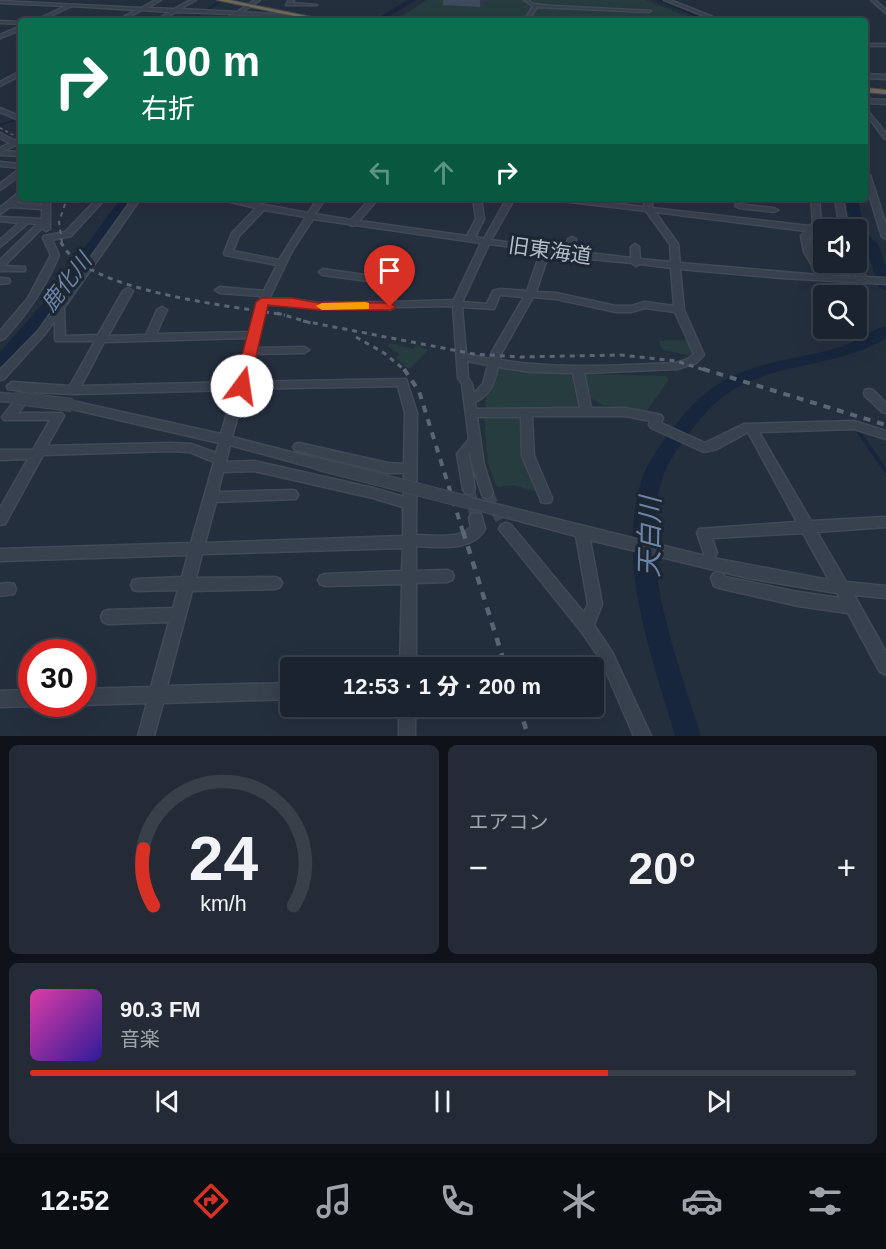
<!DOCTYPE html>
<html lang="ja">
<meta charset="utf-8">
<style>
body{margin:0;font-family:Arial,"Noto Sans JP",sans-serif;background:#242b36;color:#f1f3f6;height:100vh;display:flex;flex-direction:column;font-size:22px;white-space:nowrap}
*{box-sizing:border-box;margin:0}
p{font-size:20px;color:#a0a4aa}
.icon{flex:none;width:33px;height:33px;fill:none;stroke:currentColor;stroke-width:2;stroke-linecap:round;stroke-linejoin:round}
.map{position:relative;height:736px;overflow:hidden}
.drawer{display:flex;flex-direction:column;gap:9px;padding:9px;background:#0f1319;flex:1}
.drawer>*{flex:none}
.banner{position:absolute;left:18px;top:18px;width:850px;height:183px;border-radius:6px;box-shadow:0 6px 24px #0002,0 0 0 2px #39404a;background:#0b6e4f;color:#fff;overflow:hidden}
.buttons{position:absolute;left:813px;top:219px;display:grid;gap:12px}
.buttons a{display:grid;place-items:center;width:54px;height:54px;border-radius:6px;background:#1b232e;box-shadow:0 6px 24px #0002,0 0 0 2px #39404a;font-size:30px}
.speed{position:absolute;left:18px;top:639px;display:flex;gap:12px;font-size:30px;font-weight:700;text-align:center}
.speed>*{display:grid;place-content:center;width:78px;height:78px;border-radius:50%;background:#1b232e;box-shadow:0 6px 24px #0002,0 0 0 2px #39404a;line-height:1}
.speed .limit{border:9px solid #d22;background:#fff;color:#111}
.pin{position:absolute;display:grid;place-items:center;width:51px;height:51px;color:#fff;margin:-62px -26px;border-radius:50% 50% 50% 0;rotate:-45deg;box-shadow:0 0 6px #0007}
.pin .icon{rotate:45deg}
.me{position:absolute;width:66px;margin:-33px;rotate:14deg;stroke-linejoin:round;filter:drop-shadow(0 0 4px #0008)}
.turn{display:flex;align-items:center;gap:21px;height:126px;padding:0 24px;font-size:27px}
.turn .icon{width:78px;height:78px;stroke-width:2.5}
.turn b{display:block;font-size:42px;line-height:51px}
.lanes{display:flex;align-items:center;height:57px;padding:0 24px;background:#0003;justify-content:center;gap:30px;direction:ltr}
.lanes .off{opacity:.35}
.big{font-size:45px;font-weight:800;line-height:1.1}
.drawer .tile{flex:1;display:flex;flex-direction:column;justify-content:center;gap:9px;min-width:0;padding:0 21px;border-radius:9px;background:#242b36}
.drawer .dial{align-items:center;gap:0}
.dial svg{height:156px;overflow:visible;fill:none;stroke:#39404a;stroke-width:7;stroke-linecap:round;text-anchor:middle}
.dial text{fill:#f1f3f6;stroke:none}
.song{display:flex;align-items:center;gap:18px}
.cover{width:72px;height:72px;border-radius:9px;background:linear-gradient(135deg,hsl(320 70% 55%),hsl(250 70% 35%))}
.played{height:6px;border-radius:3px;background:linear-gradient(90deg,#d93025 70%,#39404a 70%)}
.keys{display:flex;justify-content:space-around;direction:ltr}
.heat{display:flex;justify-content:space-between;align-items:center;font-size:33px;direction:ltr}
.drawer .tiles{flex:1;display:grid;gap:9px;grid-template-columns:1fr 1fr}
.tile:last-child{grid-column:span 2}
.trip{position:absolute;left:280px;top:657px;width:324px;height:60px;border-radius:6px;background:#1b232e;box-shadow:0 6px 24px #0002,0 0 0 2px #39404a;font-weight:800;line-height:60px;text-align:center}
.menu{display:flex;height:96px;justify-content:space-around;align-items:center;background:#0b0e12;color:#a0a4aa}
.menu .icon{width:42px;height:42px}
.menu .active{color:#d93025}
.menu b{font-size:27px;color:#f1f3f6}
.map>svg:first-child{display:block}
.green{fill:#263c3f}
.lines{fill:none;stroke-linecap:round;stroke-linejoin:round}
.stream-far1{stroke:#17263c;stroke-width:1.5}
.stream{stroke:#17263c;stroke-width:4}
.river{fill:#17263c;fill-rule:evenodd}
.minor-tunnel{stroke:#3a4453;stroke-width:12;stroke-dasharray:12 6;stroke-linecap:butt}
.minor-casing{stroke:#414a57;stroke-width:3}
.highway-casing{stroke:#434c59;stroke-width:2}
.minor{fill:#38414e;fill-rule:evenodd}
.highway{fill:#746855;fill-rule:evenodd}
.rail-far4{stroke:#5a6575;stroke-width:1.5;stroke-dasharray:3 3;stroke-linecap:butt}
.rail-far3{stroke:#5a6575;stroke-width:2;stroke-dasharray:4.5 4.5;stroke-linecap:butt}
.rail-far2{stroke:#5a6575;stroke-width:3;stroke-dasharray:5 5;stroke-linecap:butt}
.rail-far1{stroke:#5a6575;stroke-width:4;stroke-dasharray:7 7;stroke-linecap:butt}
.rail{stroke:#5a6575;stroke-width:4.5;stroke-dasharray:8 8;stroke-linecap:butt}
.minor-bridge-casing{stroke:#414a57;stroke-width:14;stroke-linecap:butt}
.minor-bridge{stroke:#38414e;stroke-width:12}
.wall{fill:#3f4b5c}
.shaded-wall{fill:#2f3b4b}
.route{fill:#d93025;stroke:#8d1f18;stroke-width:1.5}
.slow{fill:#f59e0b}
.labels{text-anchor:middle;stroke-width:6;stroke-linejoin:round;paint-order:stroke}
.street-label{font-size:21px;fill:#b4bcc9;stroke:#1d2633}
.water-label{font-size:22px;font-style:italic;fill:#6d86a8;stroke:#1d2633}
.near-water-label{font-size:27px;font-style:italic;fill:#6d86a8;stroke:#1d2633}
</style>
<div class="map">
<svg width="886" height="736" viewBox="0 0 886 736">
<rect width="100%" height="100%" fill="#242f3e"/>
<path class="green" d="M427,0h218l55,21h-306z
M690,340l3,16 -31,-6 -3,-9z
M390,343l23,6 4,-4 11,5 -19,19 -13,-11 3,-4 -12,-8z
M502,368l37,6 28,-1 5,3 6,32 -89,1 -4,-3c0,-14 10,-22 12,-36z
M583,374l83,2 3,3 -23,33 -42,-7 -16,-8z
M488,415l34,2 2,38 13,34 -3,2 -20,-6 -17,2 -9,-23 -4,-46z"/>
<g class="lines">
<path class="stream-far1" d="M188,21l35,-21
M0,125l21,-7"/>
<path class="stream" d="M856,428l30,43"/>
<path class="river" d="M408,0h8l-34,21h-9z
M656,0h9l52,21h-10z
M121,198h12c-20,29 -106,161 -133,168v-14l46,-52z
M845,198h12l9,36 12,10 8,23v24l-7,-4 -14,-41 -9,-6v-10h-4z
M886,326v12c-45,28 -100,24 -146,48 -20,10 -37,28 -50,46 -11,14 -22,30 -28,47 -26,77 16,183 39,257h-26c-23,-80 -59,-171 -34,-254 6,-20 20,-38 33,-55 14,-19 32,-37 53,-48 36,-19 76,-21 114,-32 16,-5 29,-17 45,-21z"/>
<path class="minor-tunnel" d="M469,489l7,29
M487,493l19,36"/>
<defs>
<path id="minor" d="M156,0h5l-14,8 27,1 17,-9h5l-16,9 57,3 18,-12h5l-18,12 61,4 -2,1 -62,-2 -10,6h-5l9,-7 -57,-2 -17,9h-5l16,-9 -28,-2 -21,11h-5l20,-11 -64,-4 -32,15h-6l32,-15 -66,-3v-2l141,7z
M289,0h5l-3,3 26,2h-31z
M524,0h4l5,4 20,2 98,5 -2,1 -112,-5 -9,14h-4l9,-15z
M664,0h6l53,21h-6z
M871,0h4l11,10v3z
M0,21l21,1v2l-21,-1z
M19,27h2v3l-21,8v-3z
M866,44h20v2h-20z
M21,71v4l-21,11v-4z
M866,74l20,1v4l-20,-1z
M866,99l20,1v4l-20,-1z
M0,108l21,9v4l-21,-9z
M866,109l20,24v6l-2,-1 -18,-24z
M0,133l16,8 5,-2v4l-18,8 18,1v4l-21,-1v-7l10,-5 -10,-5z
M0,162l21,2v4l-21,-2z
M18,170h3v5l-21,15v-6z
M866,173l4,2 16,50v14l-4,-2 -16,-52z
M18,193h3l1,5 -6,5 26,2v-7h8v31l-4,2 -4,-3 -38,38 21,1v4h-25v-11l37,-36 -9,-1 -28,24v-7l19,-17 -19,-2v-4l42,2v-10l-32,-2 -10,7v-6z
M98,198h8l-35,38 -19,4 7,15c-13,32 -32,59 -55,84l-4,1v-9l28,-33 23,-43 -8,-17 1,-2 21,-4z
M133,198h8l-77,110 1,28 33,-1 25,-44 5,-3 5,3 -25,45 38,-1 11,-25 5,-3 5,3 -11,24 94,-2 11,-36 -41,-3 -5,-3 5,-3 44,4 13,-26 -52,-10 -1,-2 8,-20 24,-25 -42,-10h15l79,15 10,-15h8l-11,16 36,6 20,-22h8l-20,23 108,15 9,-17 -3,-21h8l3,21 -9,18 9,2 23,-41h8l-24,42 74,10 3,-11 4,-2 4,2 -3,12 58,7v-11l4,-3 4,3 1,12 31,3 -1,-18 -24,-33 -93,-11 -4,-2h23l72,9 1,-9h8l-1,10 158,18 3,-3 -2,-25h8l2,26 -12,12 3,16 15,23 30,2 -7,-15h6v-2l10,17 20,1v6l-105,-6 -101,-9 4,41 20,45 -8,8 -19,6 -93,4 7,35h34l36,7 2,3 -2,5 44,20 39,-19 110,-3 32,10v8l-32,-10 -95,3 52,89 75,-4v10l-69,5 29,50 40,4v12l-32,-3 32,57v23l-6,-3 -32,-59 -50,-7 -79,-18 -5,-2 -3,-8 2,-4 5,-2 5,2 2,3 73,15 42,6 -3,-5 -89,-15 -158,-38 12,64 -8,21 18,27 39,84h-17l-32,-74 -21,-31 -82,-102 2,-4 5,-2 5,2 73,88 4,-9 -12,-68 -109,-29 -5,-1 -1,-4 1,-4 5,-1 238,59 -8,-23 2,-4 98,-7 -49,-90 -31,17 -13,3 -53,-24 -2,-3 1,-4 -25,-5h-93l2,40 18,42 -1,4 -5,1 -5,-1 -1,-4 -18,-42 -1,-39h-44l7,48 9,28 -2,4 -4,1 -4,-1 -11,-32 -2,-12 -1,2 6,34 -2,4 -4,1 -4,-1 -2,-4 -6,-35 12,-15 -7,-55 -4,-6 -5,-72 -58,1 -5,3 -4,-3 -67,2 -28,-4h-24l-11,43 48,-1 5,3 -5,3 -50,1 -7,28 159,-3 11,34 -1,122c18,0 41,5 55,-8l-2,-9 2,-4 5,-1 5,1 4,15c-13,23 -47,18 -69,17v25l31,-1 5,2 2,4 -2,4 -5,2 -31,1v85h-16l2,-84 -77,2 -5,-2 -2,-4 2,-4 5,-2 77,-3 1,-23 -201,6 -6,24 79,-1 5,2 2,4 -2,4 -5,2 -83,2 -25,95 124,-3v16l-128,4 -9,33h-16l9,-33 -65,2 -4,-1h4v-15l69,-2 18,-65 -61,2 -5,-2 -2,-5 2,-5 5,-2 65,-2 5,-18 -40,1 -5,-1 -2,-5 2,-5 5,-1 44,-2 6,-22 -188,6v-12l191,-6 23,-81 -24,-10 -20,-1 -127,4 -38,69 -5,1v-17l28,-49 -28,1v-10h33l17,-30h-46l-2,-3 12,-15 -14,-1v-8l19,2 4,-4 -15,-2 -1,-3 5,-4 58,4 25,-45h-39l-1,-2v-19l-11,15 -40,44 -4,1v-10l38,-39zM264,210l42,7 -27,43 -46,-9 6,-15zM655,212l151,19 -5,5 3,16 14,23 -138,-12 -2,-19zM313,219l35,5 4,2 3,-1 126,18 -27,57 -59,2 1,-13 13,-25 -4,-3 -3,1 -10,17 -69,-10 -4,3 4,3 66,9 -3,5v13l-67,1 -28,-4h-22l23,-48zM489,244l52,7 -14,40 -27,-2 -7,2 -6,13 -25,-2zM549,253l19,4 64,6 4,3 4,-2 31,4 3,38 -29,-4 -14,4h-15l-60,-13 -20,-1zM500,295l24,2 -32,55 -2,7 -24,-5 -4,-47 32,2zM533,297l23,2 60,13h15l14,-4 30,4 19,42 -6,5 -12,4c-59,2 -118,7 -176,-3l2,-8zM248,338l-12,44 -155,4 23,-44zM467,361l21,4 -5,19 -9,9 -2,-9 -4,-6zM498,367l32,5 43,1 7,35 -104,1 -1,-7c16,-7 19,-19 23,-35zM398,386l7,27 -1,51 -16,-1 -89,-20 -4,1 -2,3 2,3 4,1 89,22h16v24l-31,-9 -119,-27 -28,1 4,-17 88,24 4,-2 2,-3 -2,-3 -4,-2 -86,-22 13,-48zM234,390l-13,44 -149,-33 -4,1 -2,3 2,3 4,1 147,34 -3,10 -25,-9 -21,-1 -123,3 17,-30 -2,-3h-44l16,-21 39,2zM254,471l119,27 30,9v29l-198,7 11,-41 80,-3 2,-4 -2,-4 -4,-1 -74,2 5,-20zM803,533l26,47 -116,-22 4,-5 -5,-15z
M835,198h8l5,32h-8z
M736,204l38,4 4,2 -4,2 -35,-4 -4,-2z
M0,278l9,1 1,2 -1,2 -9,1z
M869,389l4,1 13,13v10l-4,-1 -17,-16 -1,-3 1,-3z
M9,583l5,1 2,5 -2,5 -14,2v-12z
M32,690v14h6l-6,2 -32,1v-16z
M399,706h16v30h-16z"/>
<path id="highway" d="M217,0h12l102,21h-13z
M866,88l20,2v4l-20,-2z"/>
</defs>
<use href="#minor" class="minor-casing"/>
<use href="#highway" class="highway-casing"/>
<use href="#minor" class="minor"/>
<use href="#highway" class="highway"/>
<path class="rail-far4" d="M0,128l21,11"/>
<path class="rail-far3" d="M62,243l-3,-21 8,-24"/>
<path class="rail-far2" d="M61,242c23,50 173,64 224,73
M277,313l34,10
M303,321l171,33 46,3 101,-2 55,6 32,10
M356,337l28,16 22,18"/>
<path class="rail-far1" d="M404,369l15,22 44,141
M703,369l183,56"/>
<path class="rail" d="M463,531l43,137
M519,706l9,30"/>
<defs>
<path id="minor-bridge" d="M16,398l56,7
M318,464l149,38"/>
</defs>
<use href="#minor-bridge" class="minor-bridge-casing"/>
<use href="#minor-bridge" class="minor-bridge"/>
</g>
<path class="wall" d="M443,0h43l-6,7 -37,-2z"/>
<path class="shaded-wall" d="M480,0h6l-6,7z"/>
<path class="route" d="M262,298h29l28,5h71l6,4 -6,3h-71l-51,-5 -19,81 -7,5 -8,-5 22,-84z"/>
<path class="slow" d="M365,302l4,1v6l-47,1 -6,-4 6,-3z"/>
<g class="labels">
<g class="street-label">
<text transform="translate(550 251) rotate(8)" y="7">旧東海道</text>
</g>
<g class="water-label">
<text transform="translate(66 282) rotate(-52)" y="8">鹿化川</text>
</g>
<g class="near-water-label">
<text transform="translate(650 537) rotate(-89)" y="9">天白川</text>
</g>
</g>
</svg>
<div class="buttons">
<a><svg class="icon" aria-label="sound" viewBox="0 0 24 24"><path d="M4 9h4l5-4v14l-5-4H4zM17 9q2 3 0 6"/></svg></a>
<a><svg class="icon" aria-label="search" viewBox="0 0 24 24"><circle cx="10" cy="10" r="6"/><path d="M15 15l6 6"/></svg></a>
</div>
<div class="speed"><div class="limit">30</div></div>
<div class="pin" style="left:390px;top:307px;background:#d93025"><svg class="icon" aria-label="arrive" viewBox="0 0 24 24"><path d="M6 21V4h12l-3 4 3 4H6"/></svg></div>
<svg class="me" style="left:242px;top:386px" viewBox="-20 -20 40 40"><circle r="19" fill="#fff"/><path d="M0-13L10 11 0 6-10 11z" fill="#d93025"/></svg>
<div class="trip">12:53 · 1 分 · 200 m</div>
<div class="banner">
<div class="turn"><svg class="icon" aria-label="right" viewBox="0 0 24 24"><path d="M7 20v-9h11M14 6l5 5-5 5"/></svg><div><b>100 m</b>右折</div></div>
<div class="lanes"><svg class="icon off" aria-label="left" viewBox="0 0 24 24"><path d="M17 20v-9H6M10 6l-5 5 5 5"/></svg><svg class="icon off" aria-label="ahead" viewBox="0 0 24 24"><path d="M12 20V5M6 11l6-6 6 6"/></svg><svg class="icon" aria-label="right" viewBox="0 0 24 24"><path d="M7 20v-9h11M14 6l5 5-5 5"/></svg></div>
</div>
</div>
<section class="drawer">
<div class="tiles">
<div class="tile dial"><svg viewBox="0 0 100 80">
<path d="M14 69A42 42 0 1 1 86 69"/>
<path d="M14 69A42 42 0 0 1 9 40" stroke="#d93025"/>
<text x="50" y="56" font-size="32" font-weight="700">24</text>
<text x="50" y="72" font-size="11">km/h</text>
</svg></div>
<div class="tile"><p>エアコン</p>
<div class="heat"><a>−</a><b class="big">20°</b><a>+</a></div>
</div>
<div class="tile">
<div class="song"><i class="cover"></i><div><b>90.3 FM</b><p>音楽</p></div></div>
<div class="played"></div>
<div class="keys"><svg class="icon" aria-label="previous" viewBox="0 0 24 24"><path d="M18 5L8 12l10 7zM5 5v14"/></svg><svg class="icon" aria-label="pause" viewBox="0 0 24 24"><path d="M8 5v14M16 5v14"/></svg><svg class="icon" aria-label="next" viewBox="0 0 24 24"><path d="M6 5l10 7-10 7zM19 5v14"/></svg></div>
</div>
</div>
</section>
<nav class="menu">
<b>12:52</b>
<svg class="icon active" aria-label="directions" viewBox="0 0 24 24"><path d="M12 3l9 9-9 9-9-9zM9 14v-3h6M13 9l2 2-2 2"/></svg>
<svg class="icon" aria-label="music" viewBox="0 0 24 24"><path d="M9 18V5l10-2v13"/><circle cx="6" cy="18" r="3"/><circle cx="16" cy="16" r="3"/></svg>
<svg class="icon" aria-label="phone" viewBox="0 0 24 24"><path d="M5 4h4l2 5-3 2q2 4 5 5l2-3 5 2v4C11 20 4 13 5 4z"/></svg>
<svg class="icon" aria-label="climate" viewBox="0 0 24 24"><path d="M12 3v18M4 7l16 10M4 17L20 7"/></svg>
<svg class="icon" aria-label="car" viewBox="0 0 24 24"><path d="M5 17H2v-5l4-1 3-4h7l3 4 3 1v5h-3M9 17h6M6 11h13"/><circle cx="7" cy="17" r="2"/><circle cx="17" cy="17" r="2"/></svg>
<svg class="icon" aria-label="filters" viewBox="0 0 24 24"><path d="M4 7h16M4 17h16"/><circle cx="9" cy="7" r="2"/><circle cx="15" cy="17" r="2"/></svg>
</nav>
